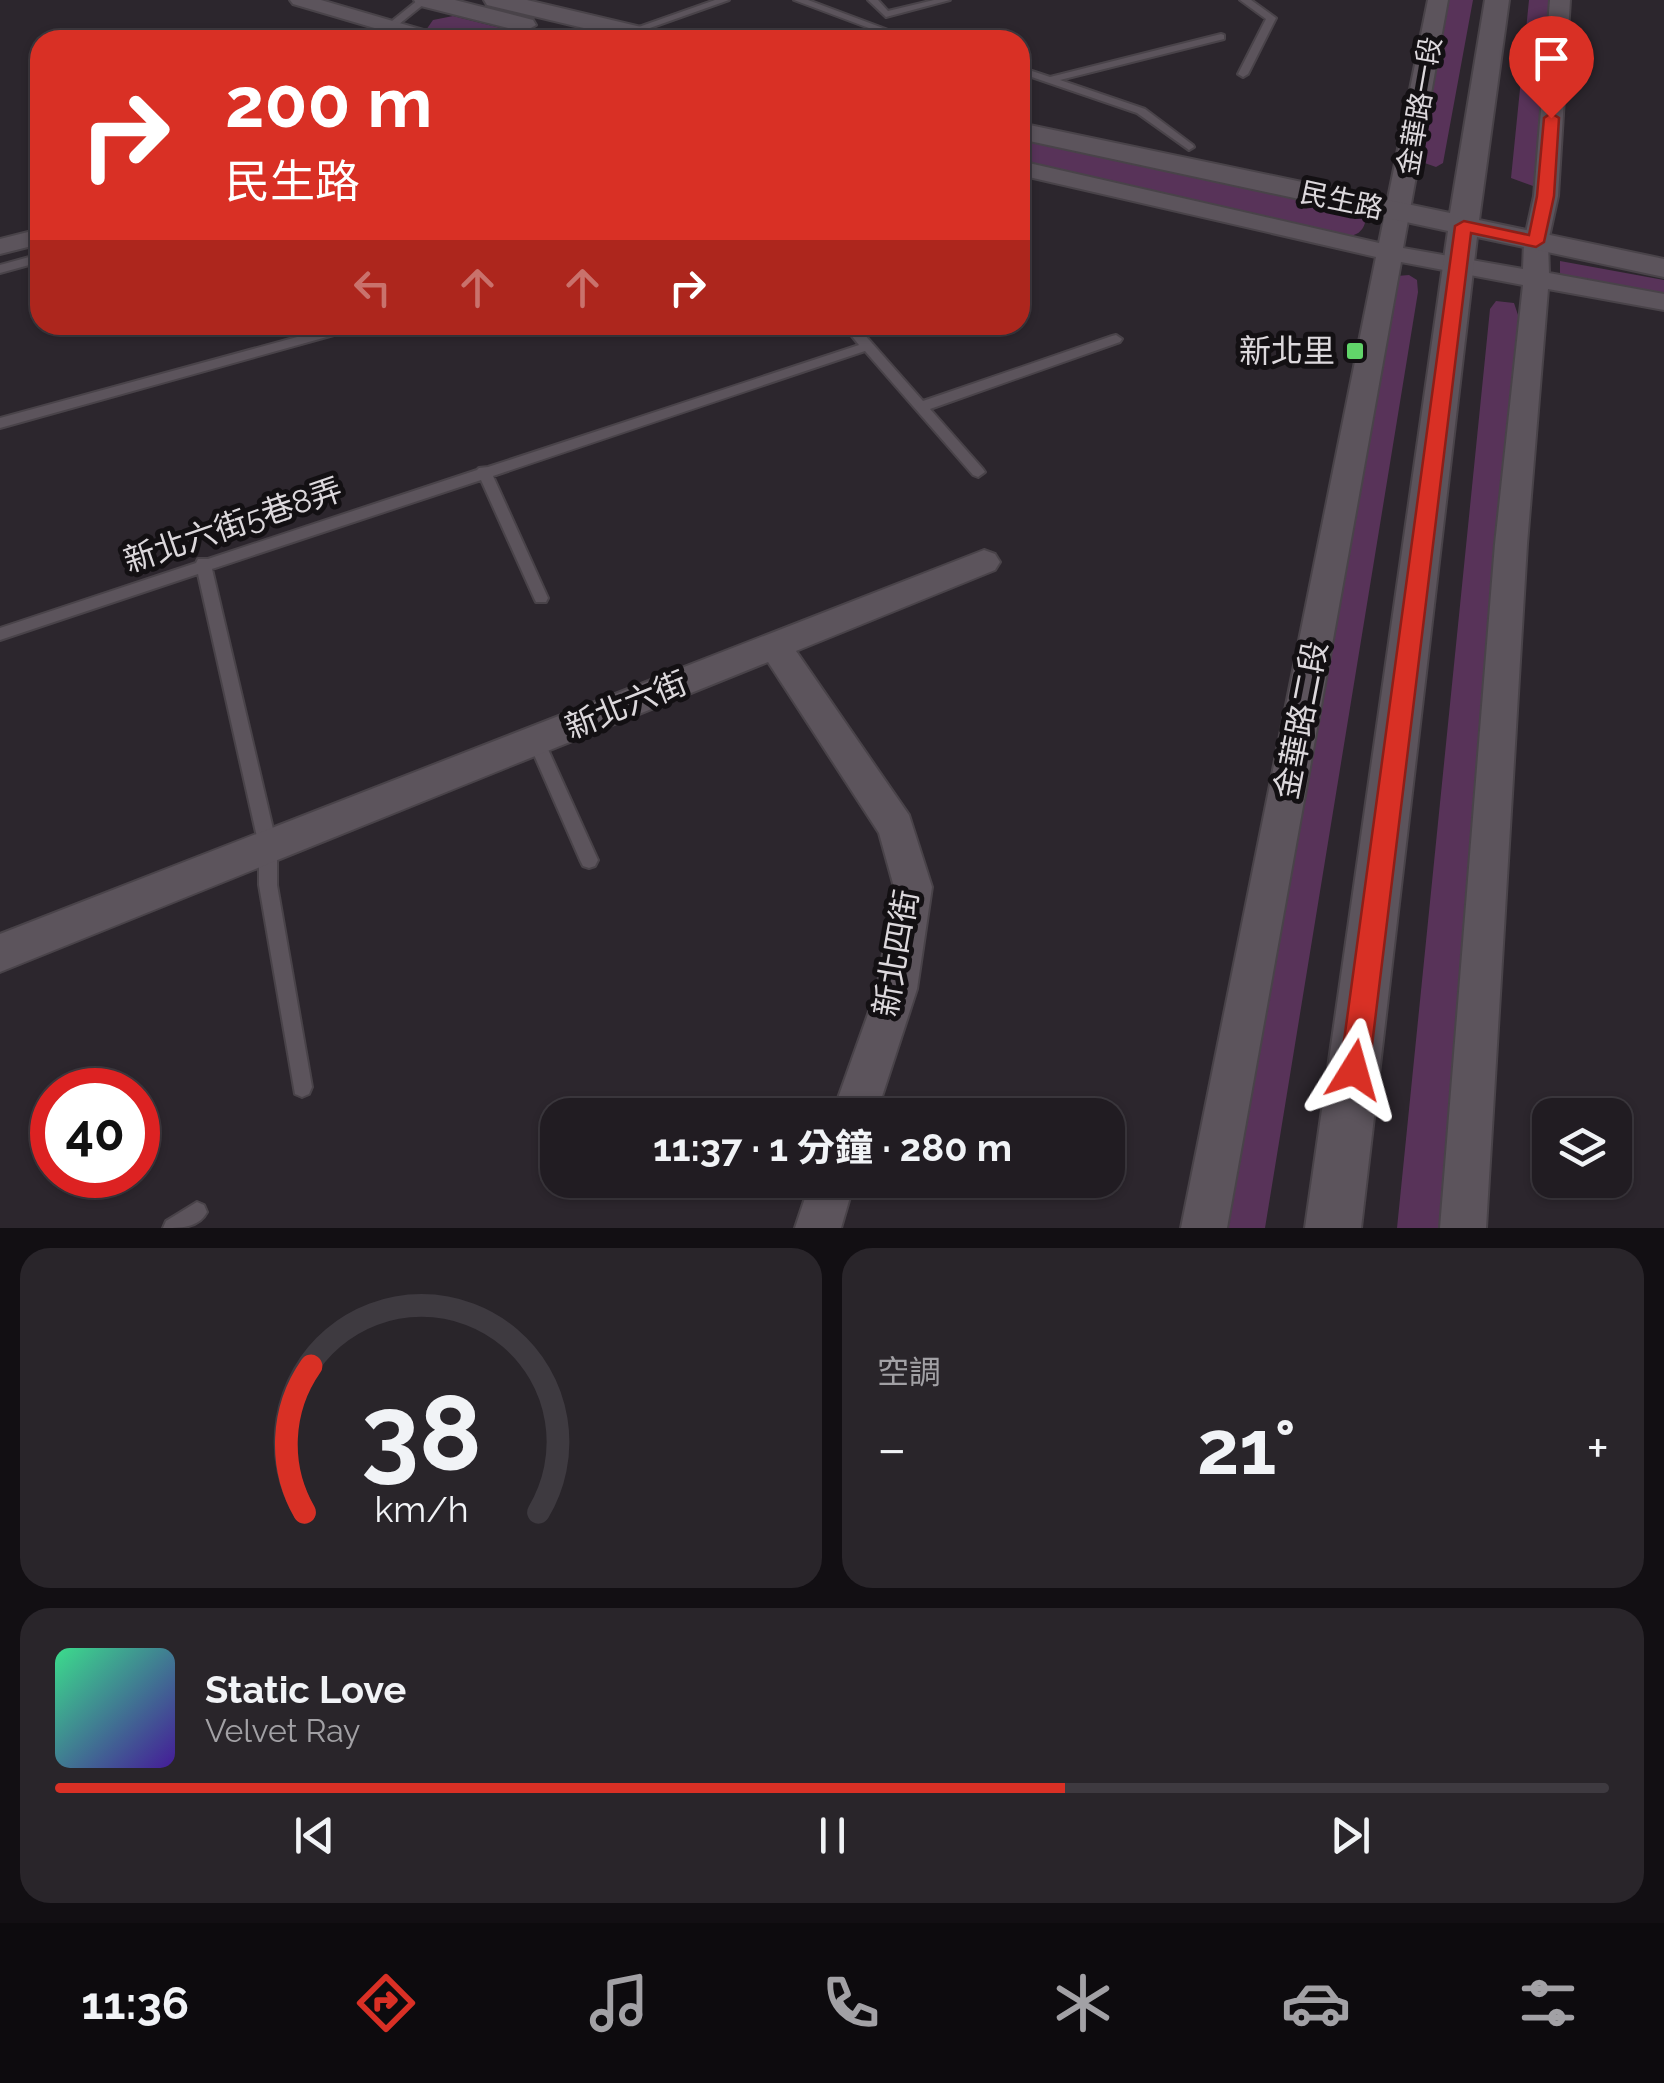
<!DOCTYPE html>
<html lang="zh-TW">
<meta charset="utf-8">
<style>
body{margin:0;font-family:Raleway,"Noto Sans TC",sans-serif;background:#29252a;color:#f1f3f6;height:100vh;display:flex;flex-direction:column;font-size:38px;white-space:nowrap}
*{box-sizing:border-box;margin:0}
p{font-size:32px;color:#a2a1a5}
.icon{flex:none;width:55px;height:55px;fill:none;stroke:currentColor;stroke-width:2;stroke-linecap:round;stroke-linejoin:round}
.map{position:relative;height:1228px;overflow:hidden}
.details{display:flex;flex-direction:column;gap:20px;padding:20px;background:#120f13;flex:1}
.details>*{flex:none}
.guide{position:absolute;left:30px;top:30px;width:1000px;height:305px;border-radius:30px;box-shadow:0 2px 8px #0004,0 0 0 2px #3e3a40;background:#d93025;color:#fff;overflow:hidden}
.controls{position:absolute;left:1532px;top:1098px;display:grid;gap:20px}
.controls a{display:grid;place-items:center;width:100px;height:100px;border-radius:20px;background:#211c22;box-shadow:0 2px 8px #0004,0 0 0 2px #3e3a40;font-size:50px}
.speed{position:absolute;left:30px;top:1068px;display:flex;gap:20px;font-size:50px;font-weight:700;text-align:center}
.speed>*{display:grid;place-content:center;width:130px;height:130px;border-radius:50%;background:#211c22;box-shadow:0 2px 8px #0004,0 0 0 2px #3e3a40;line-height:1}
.speed .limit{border:15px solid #d22;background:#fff;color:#111}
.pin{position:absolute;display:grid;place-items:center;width:85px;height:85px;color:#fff;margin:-102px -42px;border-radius:50% 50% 50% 0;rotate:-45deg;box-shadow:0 0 10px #0007}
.pin .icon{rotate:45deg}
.me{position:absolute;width:110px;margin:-55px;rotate:8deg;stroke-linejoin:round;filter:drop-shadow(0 0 8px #0008)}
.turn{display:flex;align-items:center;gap:35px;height:210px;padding:0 30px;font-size:45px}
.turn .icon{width:130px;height:130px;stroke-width:2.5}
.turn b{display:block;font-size:70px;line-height:85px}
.lanes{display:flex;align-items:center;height:95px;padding:0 30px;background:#0003;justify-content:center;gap:50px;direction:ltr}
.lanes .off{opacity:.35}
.big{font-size:75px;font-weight:700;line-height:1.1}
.details .card{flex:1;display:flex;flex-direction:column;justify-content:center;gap:15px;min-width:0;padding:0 35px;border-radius:30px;background:#29252a}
.details .dial{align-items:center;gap:0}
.dial svg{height:260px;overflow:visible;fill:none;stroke:#3e3a40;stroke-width:7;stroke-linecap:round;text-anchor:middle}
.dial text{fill:#f1f3f6;stroke:none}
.song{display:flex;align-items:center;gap:30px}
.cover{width:120px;height:120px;border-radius:15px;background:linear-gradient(135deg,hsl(150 70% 55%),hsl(260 70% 35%))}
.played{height:10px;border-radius:5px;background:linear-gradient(90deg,#d93025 65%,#3e3a40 65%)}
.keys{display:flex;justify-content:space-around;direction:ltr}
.heat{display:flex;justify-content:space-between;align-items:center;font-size:55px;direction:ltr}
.details .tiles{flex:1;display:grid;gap:20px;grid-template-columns:1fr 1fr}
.card:last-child{grid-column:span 2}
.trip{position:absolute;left:540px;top:1098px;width:585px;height:100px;border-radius:30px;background:#211c22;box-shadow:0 2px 8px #0004,0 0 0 2px #3e3a40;font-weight:700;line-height:100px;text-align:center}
.tabs{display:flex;height:160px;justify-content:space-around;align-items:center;background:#0d0b0e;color:#a2a1a5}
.tabs .icon{width:70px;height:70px}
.tabs .current{color:#d93025}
.tabs b{font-size:45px;color:#f1f3f6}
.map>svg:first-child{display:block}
.green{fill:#583359}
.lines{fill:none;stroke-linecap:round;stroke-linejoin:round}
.service-casing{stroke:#494349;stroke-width:4}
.minor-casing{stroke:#494349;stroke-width:4}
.tertiary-casing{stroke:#494349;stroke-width:4}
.service{fill:#5c545c;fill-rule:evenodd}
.minor{fill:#5c545c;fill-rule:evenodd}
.tertiary{fill:#5c545c;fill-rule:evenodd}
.route{fill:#d93025;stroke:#8d1f18;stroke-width:2.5}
.poi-dot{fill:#61d56a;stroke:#131013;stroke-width:4}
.labels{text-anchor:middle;stroke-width:10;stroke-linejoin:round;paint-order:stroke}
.far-street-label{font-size:28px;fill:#dcd8dc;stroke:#131013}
.poi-label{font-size:32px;fill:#dcd8dc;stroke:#131013;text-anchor:end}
.street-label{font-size:32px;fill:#dcd8dc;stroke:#131013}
</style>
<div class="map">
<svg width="1664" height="1228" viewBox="0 0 1664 1228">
<rect width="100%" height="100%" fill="#2c262d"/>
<path class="green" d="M1448,0h25l-30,163 -7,4 -20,-7z
M1529,0h26l-15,184 -7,2 -22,-8z
M453,16l80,20 7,4h-87l-27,-10 7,-10z
M1020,137l335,73 11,9c-3,14 -9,16 -23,19l-323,-74z
M1560,261l104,19v15l-104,-20z
M1409,275l8,5 1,12 -153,936h-50l176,-944 6,-8z
M1496,301l18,2 5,15 -71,910h-51l93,-919z"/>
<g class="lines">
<defs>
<path id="service" d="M418,0h11l-36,29h-6v-4z
M715,0h14l-113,40h-14z
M794,0h14l107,40h-14z
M868,0h10l10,11 46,-11h16l-64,17z
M1240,0h11l25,18 -28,56 -5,3 -5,-3 28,-55z
M1221,34l3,1v4l-164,41 85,29 48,36 1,2 -5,3 -52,-37 -117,-40v-6l30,10z
M40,254v8l-40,11v-8z
M341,325h20l-2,3 -359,100v-10z
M843,325h13l67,76 189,-65 4,-1 6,4 -2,3 -190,67 53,60 2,3 -7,5 -5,-2 -108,-124 -372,125 55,122 -2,4h-10l-2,-4 -53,-118 -269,89 65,277v39l35,202 -3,7 -7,3 -7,-3 -36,-209v-39l-61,-272 -198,66v-12l196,-65 2,-4h10l269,-89 2,-2 9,-1 371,-122z
M536,734l6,2 56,124 -3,6 -6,2 -6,-2 -3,-6 -52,-119 2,-5z
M197,1202l7,3 3,7c-8,16 -27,16 -44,16l3,-7z"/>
<path id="minor" d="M290,0h31l123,36 3,4h-32l-122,-36z
M1428,0h20l-45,248 120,21 1,-27 10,-46 16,-196h20l-12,196 -10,46 1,31 115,21v16l-116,-21 -21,255 -41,684h-46l55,-684 28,-259 -122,-23 -174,966h-46l195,-971 -356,-82v-14l359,82z
M40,229v15l-40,10v-15z
M984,550l11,4 5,8 -5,8 -199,81 113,164 23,72 -15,102 -41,126h-44l45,-126 17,-102 -15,-54 -111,-171 -768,310v-38z
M811,1180h44l-14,48h-46z"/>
<path id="tertiary" d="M414,0h41l78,20 3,5 -12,7 -107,-27z
M484,0h43l148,35 4,5h-45l-147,-35z
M1485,0h24l-30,220 185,39v18l-187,-40 -116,991h-56l143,-997 -428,-92v-16l430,90z"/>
</defs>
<use href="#service" class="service-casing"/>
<use href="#minor" class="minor-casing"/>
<use href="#tertiary" class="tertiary-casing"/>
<use href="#service" class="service"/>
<use href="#minor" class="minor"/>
<use href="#tertiary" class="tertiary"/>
</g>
<path class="route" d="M1551,113l8,5 -5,78 -10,46 -8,5 -65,-14 -102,837 -4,10 -11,5 -10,-5 -4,-10 115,-844 9,-5 65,14 8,-39 7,-78z"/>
<rect class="poi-dot" x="1345" y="341" width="20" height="20" rx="5"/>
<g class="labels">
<g class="far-street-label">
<text transform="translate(1419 106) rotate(-80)" y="10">金華路一段</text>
<text transform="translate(1342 200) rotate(12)" y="10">民生路</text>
</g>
<g class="poi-label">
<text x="1335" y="362">新北里</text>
</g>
<g class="street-label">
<text transform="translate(233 525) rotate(-19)" y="11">新北六街5巷8弄</text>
<text transform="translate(626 705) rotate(-22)" y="11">新北六街</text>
<text transform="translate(1301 720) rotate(-79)" y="11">金華路二段</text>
<text transform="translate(896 953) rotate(-80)" y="11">新北四街</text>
</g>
</g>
</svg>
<div class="controls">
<a><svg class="icon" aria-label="layers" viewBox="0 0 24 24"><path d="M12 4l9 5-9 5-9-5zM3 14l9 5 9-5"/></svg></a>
</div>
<div class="speed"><div class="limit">40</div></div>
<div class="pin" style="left:1551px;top:118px;background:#d93025"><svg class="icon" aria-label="arrive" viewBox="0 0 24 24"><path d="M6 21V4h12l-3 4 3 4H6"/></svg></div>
<svg class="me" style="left:1354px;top:1070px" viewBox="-20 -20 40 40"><path d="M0-17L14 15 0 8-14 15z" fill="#d93025" stroke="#fff" stroke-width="4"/></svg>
<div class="trip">11:37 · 1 分鐘 · 280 m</div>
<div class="guide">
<div class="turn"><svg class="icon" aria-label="right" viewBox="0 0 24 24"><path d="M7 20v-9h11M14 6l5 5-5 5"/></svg><div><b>200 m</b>民生路</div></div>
<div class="lanes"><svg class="icon off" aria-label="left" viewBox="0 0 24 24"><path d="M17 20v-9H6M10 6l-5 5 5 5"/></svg><svg class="icon off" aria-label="ahead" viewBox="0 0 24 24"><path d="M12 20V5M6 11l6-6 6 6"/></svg><svg class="icon off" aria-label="ahead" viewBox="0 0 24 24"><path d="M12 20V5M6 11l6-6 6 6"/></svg><svg class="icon" aria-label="right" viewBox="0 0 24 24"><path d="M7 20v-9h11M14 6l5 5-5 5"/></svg></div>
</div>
</div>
<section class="details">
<div class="tiles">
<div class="card dial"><svg viewBox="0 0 100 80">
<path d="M14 69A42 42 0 1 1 86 69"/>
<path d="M14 69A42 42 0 0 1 16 24" stroke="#d93025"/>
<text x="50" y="56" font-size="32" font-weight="700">38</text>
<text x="50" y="72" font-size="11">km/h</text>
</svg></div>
<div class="card"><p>空調</p>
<div class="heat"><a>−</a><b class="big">21°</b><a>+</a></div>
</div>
<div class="card">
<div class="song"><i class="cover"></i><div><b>Static Love</b><p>Velvet Ray</p></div></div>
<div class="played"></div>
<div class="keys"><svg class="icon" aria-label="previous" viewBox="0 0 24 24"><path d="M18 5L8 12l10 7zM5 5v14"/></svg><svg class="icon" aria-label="pause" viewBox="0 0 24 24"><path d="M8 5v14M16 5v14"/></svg><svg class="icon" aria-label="next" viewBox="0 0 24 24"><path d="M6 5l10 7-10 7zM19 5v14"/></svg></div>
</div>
</div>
</section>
<nav class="tabs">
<b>11:36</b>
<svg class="icon current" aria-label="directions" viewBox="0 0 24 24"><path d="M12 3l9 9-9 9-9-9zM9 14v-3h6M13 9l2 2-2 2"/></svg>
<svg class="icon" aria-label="music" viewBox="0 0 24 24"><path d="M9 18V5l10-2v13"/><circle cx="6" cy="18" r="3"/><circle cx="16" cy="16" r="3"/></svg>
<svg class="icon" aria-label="phone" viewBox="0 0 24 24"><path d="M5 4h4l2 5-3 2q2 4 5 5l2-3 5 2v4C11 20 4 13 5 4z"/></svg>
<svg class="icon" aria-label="climate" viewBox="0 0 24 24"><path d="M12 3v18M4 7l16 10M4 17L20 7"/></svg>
<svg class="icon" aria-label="car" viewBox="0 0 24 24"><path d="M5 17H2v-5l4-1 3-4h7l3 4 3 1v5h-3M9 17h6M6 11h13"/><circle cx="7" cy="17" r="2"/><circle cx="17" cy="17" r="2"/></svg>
<svg class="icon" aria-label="filters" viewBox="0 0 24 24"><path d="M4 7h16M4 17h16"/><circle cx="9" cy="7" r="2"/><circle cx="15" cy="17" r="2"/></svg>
</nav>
